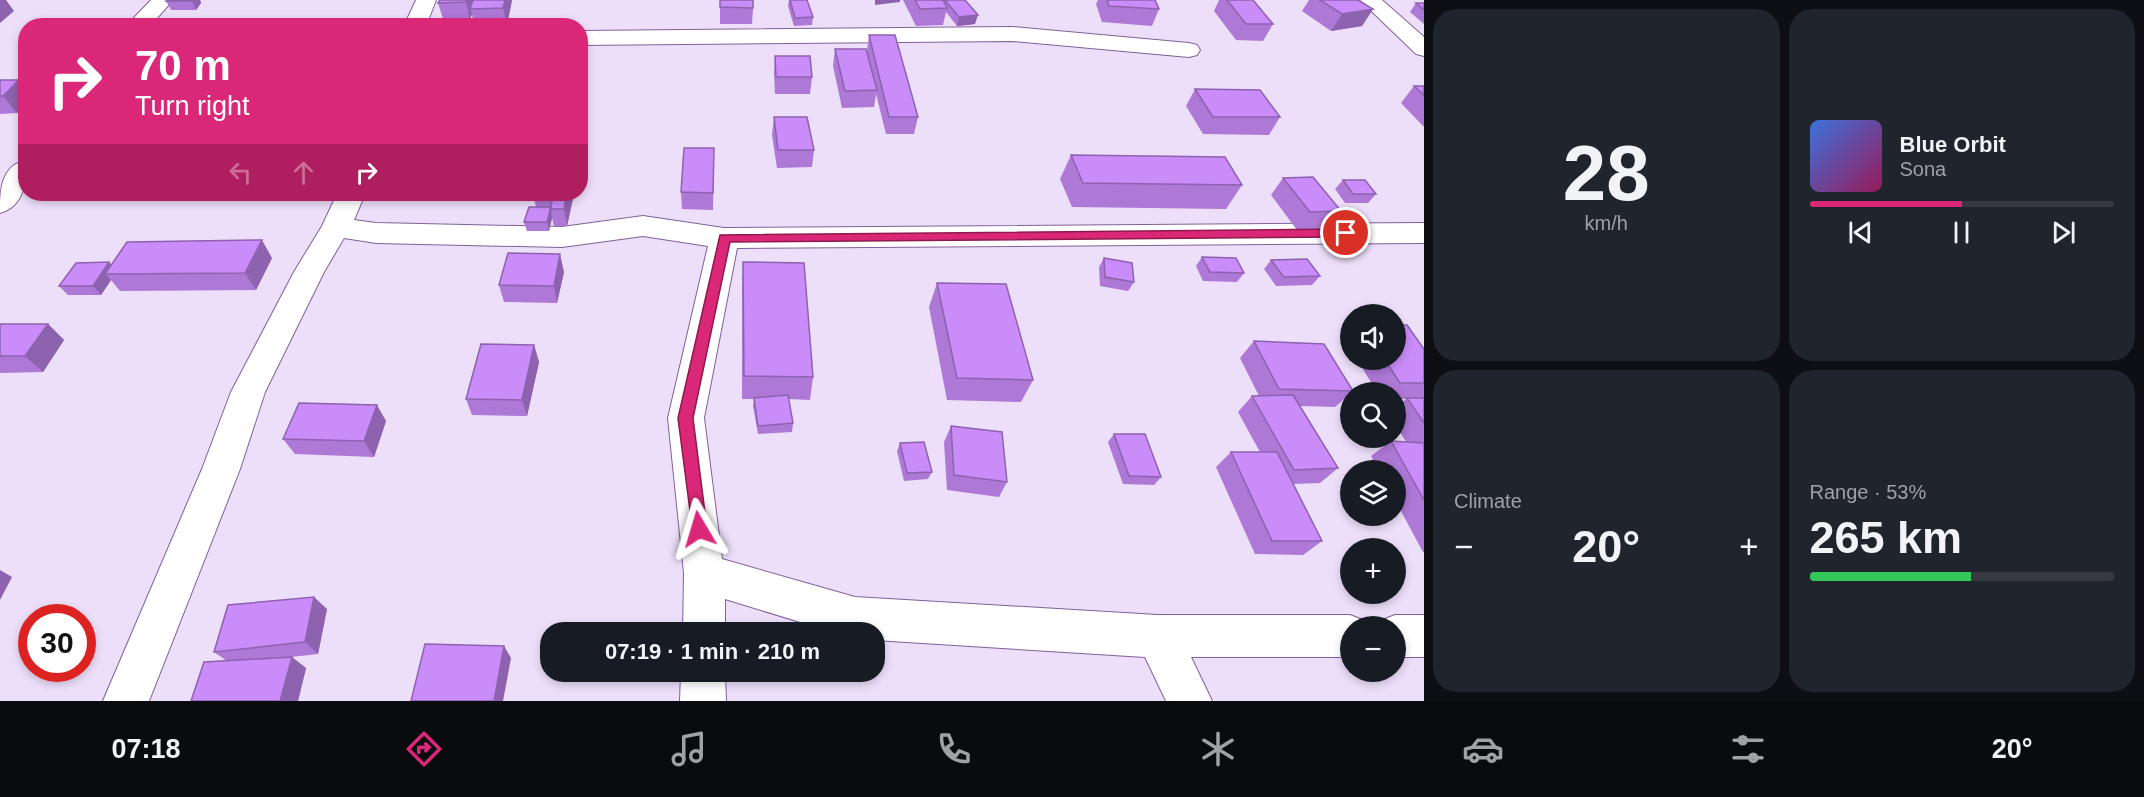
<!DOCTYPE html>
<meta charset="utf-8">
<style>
body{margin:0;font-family:Arial,sans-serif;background:#20242c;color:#f1f3f6;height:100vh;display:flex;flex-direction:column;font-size:22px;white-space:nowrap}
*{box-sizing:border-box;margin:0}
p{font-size:20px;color:#9ea1a6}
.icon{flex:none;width:33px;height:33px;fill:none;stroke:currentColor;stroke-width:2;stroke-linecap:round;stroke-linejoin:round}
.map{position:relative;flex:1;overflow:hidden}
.sheet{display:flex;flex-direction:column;gap:9px;padding:9px;background:#0d0f14;width:720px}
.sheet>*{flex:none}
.hud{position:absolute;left:18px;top:18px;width:570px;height:183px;border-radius:24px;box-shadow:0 3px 9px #0003;background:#db2777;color:#fff;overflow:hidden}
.buttons{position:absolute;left:1340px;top:304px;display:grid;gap:12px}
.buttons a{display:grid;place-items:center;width:66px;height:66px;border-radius:50%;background:#171b24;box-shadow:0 3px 9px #0003;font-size:30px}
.speed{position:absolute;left:18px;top:604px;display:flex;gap:12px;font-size:30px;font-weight:700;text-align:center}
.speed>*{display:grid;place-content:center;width:78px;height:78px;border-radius:50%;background:#171b24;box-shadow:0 3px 9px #0003;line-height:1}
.speed .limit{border:9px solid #d22;background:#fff;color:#111}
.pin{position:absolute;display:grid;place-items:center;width:51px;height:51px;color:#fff;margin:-26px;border:3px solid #fff;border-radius:50%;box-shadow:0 2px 6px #0007}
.me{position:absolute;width:66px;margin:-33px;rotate:353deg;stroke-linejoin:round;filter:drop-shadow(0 0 4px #0008)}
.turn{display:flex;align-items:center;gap:21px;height:126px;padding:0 18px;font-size:27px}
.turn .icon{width:78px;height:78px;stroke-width:2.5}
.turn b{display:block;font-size:42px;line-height:51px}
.lanes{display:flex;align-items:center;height:57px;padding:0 18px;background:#0003;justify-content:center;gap:30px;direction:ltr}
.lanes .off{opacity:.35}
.big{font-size:45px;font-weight:800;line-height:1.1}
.sheet .card{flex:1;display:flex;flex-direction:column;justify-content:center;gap:9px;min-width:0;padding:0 21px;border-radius:24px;background:#20242c}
.sheet .dial{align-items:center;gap:0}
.dial b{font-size:78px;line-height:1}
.song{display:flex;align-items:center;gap:18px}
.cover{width:72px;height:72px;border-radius:9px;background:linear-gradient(135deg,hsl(220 70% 55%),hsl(330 70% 35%))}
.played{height:6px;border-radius:3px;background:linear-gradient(90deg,#db2777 50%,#363941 50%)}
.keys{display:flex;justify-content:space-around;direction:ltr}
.heat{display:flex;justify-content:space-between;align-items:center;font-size:33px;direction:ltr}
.charge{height:9px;border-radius:4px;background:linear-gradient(90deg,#34c759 53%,#363941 0)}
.sheet .tiles{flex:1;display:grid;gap:9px;grid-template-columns:repeat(2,1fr)}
.trip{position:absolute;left:540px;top:622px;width:345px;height:60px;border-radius:24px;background:#171b24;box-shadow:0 3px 9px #0003;font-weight:800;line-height:60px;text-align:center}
.tab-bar{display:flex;height:96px;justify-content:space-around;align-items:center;background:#090b0e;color:#9ea1a6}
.tab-bar .icon{width:42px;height:42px}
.tab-bar .selected{color:#db2777}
.tab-bar b{font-size:27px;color:#f1f3f6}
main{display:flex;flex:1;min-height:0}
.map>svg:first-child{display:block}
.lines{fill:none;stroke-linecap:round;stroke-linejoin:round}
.minor-casing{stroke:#81609c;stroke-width:2}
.minor{fill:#fff;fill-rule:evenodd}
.wall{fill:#ad78d6}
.shaded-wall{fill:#8d62ae}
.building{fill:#c98cf9;stroke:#8d62ae;stroke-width:1.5}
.route{fill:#db2777;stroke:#8e194d;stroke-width:1.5}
</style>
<main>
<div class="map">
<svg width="1424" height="701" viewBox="0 0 1424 701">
<rect width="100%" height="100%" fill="#eddffa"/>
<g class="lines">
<defs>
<path id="minor" d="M151,0h22l-23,26h-24z
M416,0h20l-10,26h-22z
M1360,0h22l42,37v19l-8,-2z
M1012,27l177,16 8,2 3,5 -3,5 -8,2 -177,-16 -432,4v-14z
M26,160c0,21 -1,46 -26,53 0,-21 0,-47 26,-53z
M337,194h28l-11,26 22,3 186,4 81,-11 81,12 700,-5v20l-687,5 -33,170 18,141 133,38 303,18h192l15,6 3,6h-18v30h-159l21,44h-46l-21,-44 -271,-17v-7h-38l-111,-34v34h-42l1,-60 -16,-155 40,-172 -65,-10 -81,11 -186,-4 -32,-5 -20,34 -59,120 -25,77 -91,232h-46l99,-232 29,-77 63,-120 28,-46z
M1395,615h29v42h-29v-30h-18l3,-6z
M681,672h44l1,29h-46z"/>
</defs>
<use href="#minor" class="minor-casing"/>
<use href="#minor" class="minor"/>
</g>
<path class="wall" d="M200,0l1,3 -5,7h-25l-5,-9z
M512,0l-5,25 -33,1 -2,-12 -2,5h-27l-5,-16z
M720,0l33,8 -1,16h-32z
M789,0h18l6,17 -1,8 -18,1 -6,-20z
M903,0h62l10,24 -18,2 -11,-14 -3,13 -27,1z
M1098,0h57l4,9 -7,17 -50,-4 -6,-18z
M1219,0h34l20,24 -10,17 -27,-1 -22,-29z
M1309,0h49l15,9 -11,17 -31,5 -29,-20z
M1416,3h8v21l-14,-12z
M869,35l49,82 -4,17h-28l-10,-40 -2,13 -32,1 -9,-42 2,-17 32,2z
M775,56l37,21 -2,17h-35l-1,-21z
M0,80h19l7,8v16l-9,9 -17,1z
M1414,86h10v41l-23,-24z
M1195,89l85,28 -11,18 -66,-1 -17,-28z
M774,117l40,33 -2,17 -35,1 -5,-33z
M714,148l-1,62 -31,-1 -1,-17z
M1071,155l171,30 -16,24 -154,-2 -12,-28z
M1283,178l58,33 -14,18 -30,1 -26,-35z
M1343,180l33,14 -8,9h-23l-10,-14z
M533,194h41l-7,32h-13l-2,-8 -3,13h-22l-3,-9 12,-15z
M1202,257l42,16 -7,9 -34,-1 -7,-15z
M272,258l-16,32 -136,1 -9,-11 -10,15h-33l-9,-9 53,-21z
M1104,258l30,24 -6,9 -28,-5 -1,-19z
M1271,260l49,16 -8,9 -36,1 -12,-17z
M743,262l70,115 -3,23 -22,-1 5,24 -1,9 -34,2 -5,-28 1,-7h-12v-113z
M564,272l-7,31 -53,-1 -5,-17z
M937,283l96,97 -12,22 -74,-2 -18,-93z
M0,324h48l16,16 -21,32 -43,1z
M1350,336v13l-5,-8z
M1254,341l99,50 -18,16 -35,-1 38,62 -18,15 -27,1 29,57 -19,14 -48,-1 -39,-87 15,-15h29l-22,-40 14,-16h7l-19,-38z
M534,345l5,17 -12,54 -55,-1 -6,-16z
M1424,349v203h-1l-28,-52v-29h-16l-8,-15 20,-15 15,1 -11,-18v-16l11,-9h-11v-6h-17l-21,-33h38z
M386,421l-12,36 -79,-3 -12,-15z
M951,426l56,56 -8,15 -52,-7 -3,-48z
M1114,434l47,43 -7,8 -31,-1 -15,-42z
M900,443l32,29 -4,7 -24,2 -7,-30z
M327,609l-9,45 -27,3 15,11 -8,33h-107l36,-40 -13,-9z"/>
<path class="shaded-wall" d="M0,0h6l8,11 -14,12z
M193,0h7l1,3 -5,7 -4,-9z
M467,0h9l-6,9 2,5 -2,5 -4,-17z
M505,0h7l-5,25 -4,-17z
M875,0h25v2l-25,3z
M1373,9l-11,17 -31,5 11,-17z
M978,15l-3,9 -18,2 2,-9z
M19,80l7,8v16l-9,9 -14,-17z
M581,119l2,17 -3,23z
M567,194h7l-7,32 -3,-17z
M551,209l1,9 -3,13 -2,-9z
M262,240l10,18 -16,32 -11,-17z
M560,254l4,18 -7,31 -3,-17z
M109,262l8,9 -12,3 6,6 -10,15 -8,-9z
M48,324l16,16 -21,32 -18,-16z
M534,345l5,17 -12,54 -5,-16z
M377,405l9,16 -12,36 -10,-16z
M0,570l12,7 -12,23z
M314,597l13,12 -9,45 -13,-12z
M504,646l7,12 -8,43h-9z
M292,657l14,11 -8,33h-18z"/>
<path class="building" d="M167,0h26l-1,1h-26z
M440,0h27l-1,2 -28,1z
M473,0h32l-2,8 -33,1z
M720,0h33v8l-33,-1z
M790,0h17l6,17 -18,1z
M915,0h28l4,8 -27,1z
M945,0h20l13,15 -19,2z
M1107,0h48l4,9 -50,-3z
M1227,0h26l20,24h-27z
M1320,0h38l15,9 -31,5z
M1416,3h8v7z
M212,23l113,2 -1,1h-114z
M869,35h26l23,82h-29z
M835,49h31l11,41 -32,1z
M775,56h35l2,21h-36z
M0,80h19l-16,16h-3z
M1414,86h10v9z
M1195,89l65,1 20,27h-67z
M774,117h33l7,33h-36z
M684,148h30l-1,45 -32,-1z
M1071,155l154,2 17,28 -159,-2z
M1313,177l28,34 -31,1 -27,-34z
M1343,180h22l11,14h-23z
M554,194h13l-3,15h-14z
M529,207h22l-4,15h-23z
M262,240l-17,33 -140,1 22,-32z
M508,253l52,1 -6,32 -55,-1z
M1202,257l34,1 8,15 -34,-1z
M1104,258l28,5 2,19 -29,-5z
M1307,259l13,17 -36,1 -13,-17z
M109,262l-16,24h-34l17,-23z
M743,262l61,1 9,114 -69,-1z
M937,283l69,1 27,96 -76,-2z
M0,324h48l-23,32h-25z
M1395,325h12l17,24v34h-24l-15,-23h10z
M1254,341l70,3 29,47 -74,-2z
M481,344l53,1 -12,55 -56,-1z
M788,395l5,28 -35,3 -4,-28z
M1293,395l45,73 -44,2 -42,-74z
M1407,398h17v25z
M299,403l78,2 -13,36 -81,-2z
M951,426l51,6 5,50 -53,-7z
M1114,434h31l16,43 -32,-1z
M1391,441l33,2v57z
M924,442l8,30 -25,1 -7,-30z
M1231,452h46l45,89h-50z
M314,597l-9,45 -91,10 14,-47z
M425,644l79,2 -10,55h-83z
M292,657l-12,44h-89l13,-39z"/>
<path class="route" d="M1346,229l6,4 -6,4 -616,5 -37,176 14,111 -2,5 -6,3 -6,-3 -15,-116 42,-183z"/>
</svg>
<div class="buttons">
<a><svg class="icon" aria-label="sound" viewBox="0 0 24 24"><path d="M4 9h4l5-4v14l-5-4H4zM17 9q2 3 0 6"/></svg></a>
<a><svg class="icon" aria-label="search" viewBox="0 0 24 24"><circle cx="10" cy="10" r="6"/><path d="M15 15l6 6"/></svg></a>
<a><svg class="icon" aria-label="layers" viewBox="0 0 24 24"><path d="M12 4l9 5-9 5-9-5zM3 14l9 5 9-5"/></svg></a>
<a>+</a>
<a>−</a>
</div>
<div class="speed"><div class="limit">30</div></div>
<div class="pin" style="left:1346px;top:233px;background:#d93025"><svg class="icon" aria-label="arrive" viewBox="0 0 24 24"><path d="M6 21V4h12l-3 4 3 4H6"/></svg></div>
<svg class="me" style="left:699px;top:529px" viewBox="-20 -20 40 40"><path d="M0-17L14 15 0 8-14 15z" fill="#db2777" stroke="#fff" stroke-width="4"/></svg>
<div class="trip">07:19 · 1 min · 210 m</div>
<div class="hud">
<div class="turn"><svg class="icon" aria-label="right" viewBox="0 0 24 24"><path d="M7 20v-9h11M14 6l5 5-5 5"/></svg><div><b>70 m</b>Turn right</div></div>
<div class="lanes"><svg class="icon off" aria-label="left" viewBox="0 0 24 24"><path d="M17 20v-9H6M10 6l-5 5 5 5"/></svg><svg class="icon off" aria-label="ahead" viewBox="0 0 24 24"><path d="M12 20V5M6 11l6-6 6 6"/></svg><svg class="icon" aria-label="right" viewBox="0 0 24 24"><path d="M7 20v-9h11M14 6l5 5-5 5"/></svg></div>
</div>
</div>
<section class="sheet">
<div class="tiles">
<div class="card dial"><b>28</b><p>km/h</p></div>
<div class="card">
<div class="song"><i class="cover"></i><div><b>Blue Orbit</b><p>Sona</p></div></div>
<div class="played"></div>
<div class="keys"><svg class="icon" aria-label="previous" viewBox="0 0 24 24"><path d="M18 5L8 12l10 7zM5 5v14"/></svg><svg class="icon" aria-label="pause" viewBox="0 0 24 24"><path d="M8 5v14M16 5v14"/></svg><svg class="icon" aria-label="next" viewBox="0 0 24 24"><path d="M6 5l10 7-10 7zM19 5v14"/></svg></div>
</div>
<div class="card"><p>Climate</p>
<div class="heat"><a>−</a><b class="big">20°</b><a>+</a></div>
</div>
<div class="card"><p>Range · 53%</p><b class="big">265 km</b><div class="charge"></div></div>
</div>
</section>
</main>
<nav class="tab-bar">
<b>07:18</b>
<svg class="icon selected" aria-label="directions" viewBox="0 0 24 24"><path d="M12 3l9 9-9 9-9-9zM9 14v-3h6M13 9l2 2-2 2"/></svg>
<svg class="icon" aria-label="music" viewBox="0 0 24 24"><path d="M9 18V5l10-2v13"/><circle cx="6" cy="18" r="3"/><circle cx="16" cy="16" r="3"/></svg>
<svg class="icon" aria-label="phone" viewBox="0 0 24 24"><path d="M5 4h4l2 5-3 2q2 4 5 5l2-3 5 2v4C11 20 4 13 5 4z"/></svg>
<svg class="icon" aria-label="climate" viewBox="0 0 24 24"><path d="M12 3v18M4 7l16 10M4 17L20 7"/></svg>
<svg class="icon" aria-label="car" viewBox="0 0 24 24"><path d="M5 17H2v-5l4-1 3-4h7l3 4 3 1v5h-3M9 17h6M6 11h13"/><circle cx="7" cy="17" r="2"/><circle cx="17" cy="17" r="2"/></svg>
<svg class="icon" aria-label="filters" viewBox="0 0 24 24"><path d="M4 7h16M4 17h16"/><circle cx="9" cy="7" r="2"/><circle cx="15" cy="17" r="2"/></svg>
<b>20°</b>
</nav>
